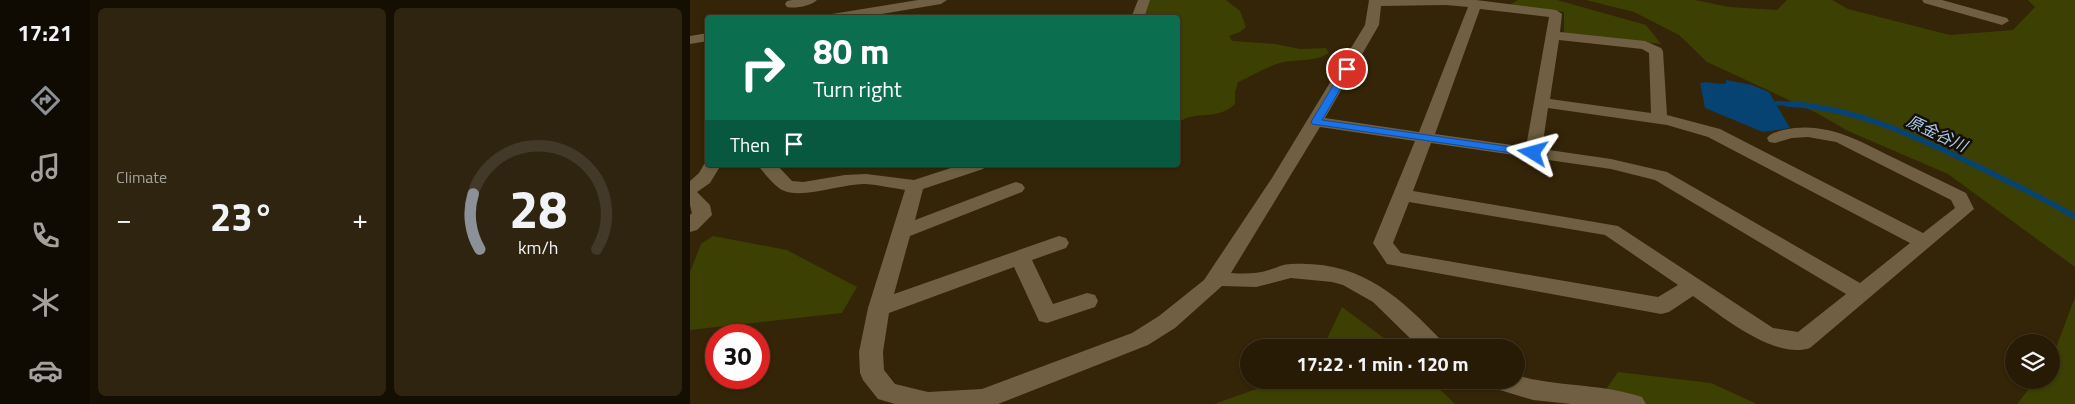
<!DOCTYPE html>
<meta charset="utf-8">
<style>
body{margin:0;font-family:"Titillium Web","Noto Sans JP",sans-serif;background:#2f2410;color:#f1f3f6;height:100vh;display:flex;flex-direction:column;font-size:19px;white-space:nowrap}
*{box-sizing:border-box;margin:0}
p{font-size:16px;color:#a4a19b}
.icon{flex:none;width:28px;height:28px;fill:none;stroke:currentColor;stroke-width:2;stroke-linecap:round;stroke-linejoin:round}
.map{position:relative;flex:1;overflow:hidden}
.sheet{display:flex;flex-direction:column;gap:8px;padding:8px;background:#150f03;width:600px}
.sheet>*{flex:none}
.top-card{position:absolute;left:15px;top:15px;width:475px;height:152px;border-radius:5px;box-shadow:0 1px 4px #0004,0 0 0 1px #433928;background:#0b6e4f;color:#fff;overflow:hidden}
.buttons{position:absolute;left:1315px;top:334px;display:grid;gap:10px}
.buttons a{display:grid;place-items:center;width:55px;height:55px;border-radius:50%;background:#271b06;box-shadow:0 1px 4px #0004,0 0 0 1px #433928;font-size:25px}
.speed{position:absolute;left:15px;top:324px;display:flex;gap:10px;font-size:25px;font-weight:700;text-align:center}
.speed>*{display:grid;place-content:center;width:65px;height:65px;border-radius:50%;background:#271b06;box-shadow:0 1px 4px #0004,0 0 0 1px #433928;line-height:1}
.speed .limit{border:8px solid #d22;background:#fff;color:#111}
.pin{position:absolute;display:grid;place-items:center;width:42px;height:42px;color:#fff;margin:-21px;border:2px solid #fff;border-radius:50%;box-shadow:0 1px 5px #0007}
.me{position:absolute;width:55px;margin:-28px;rotate:278deg;stroke-linejoin:round;filter:drop-shadow(0 0 4px #0008)}
.turn{display:flex;align-items:center;gap:18px;height:105px;padding:0 25px;font-size:22px}
.turn .icon{width:65px;height:65px;stroke-width:2.5}
.turn b{display:block;font-size:35px;line-height:42px}
.then{display:flex;align-items:center;height:48px;padding:0 25px;background:#0003;gap:10px;font-size:19px}
.big{font-size:38px;font-weight:700;line-height:1.1}
.sheet .widget{flex:1;display:flex;flex-direction:column;justify-content:center;gap:8px;min-width:0;padding:0 18px;border-radius:8px;background:#2f2410}
.sheet .dial{align-items:center;gap:0}
.dial svg{height:130px;overflow:visible;fill:none;stroke:#433928;stroke-width:7;stroke-linecap:round;text-anchor:middle}
.dial text{fill:#f1f3f6;stroke:none}
.heat{display:flex;justify-content:space-between;align-items:center;font-size:28px;direction:ltr}
.sheet .tiles{flex:1;display:grid;gap:8px;grid-template-columns:repeat(2,1fr)}
.trip{position:absolute;left:550px;top:339px;width:285px;height:50px;border-radius:25px;background:#271b06;box-shadow:0 1px 4px #0004,0 0 0 1px #433928;font-weight:700;line-height:50px;text-align:center}
main{display:flex;flex:1;min-height:0}
.dock{display:flex;flex-direction:column;width:90px;justify-content:space-around;align-items:center;background:#100b02;color:#a4a19b}
.dock .icon{width:35px;height:35px}
.dock .selected{color:#8c9099}
.dock b{font-size:22px;color:#f1f3f6}
.map>svg:first-child{display:block}
.green{fill:#3c4002}
.water{fill:#064372}
.lines{fill:none;stroke-linecap:round;stroke-linejoin:round}
.stream-far1{stroke:#064372;stroke-width:4.5}
.stream{stroke:#064372;stroke-width:5.5}
.minor{fill:#705f42;fill-rule:evenodd}
.route{fill:#1a73e8;stroke:#114b97}
.labels{text-anchor:middle;stroke-width:5;stroke-linejoin:round;paint-order:stroke}
.water-label{font-size:16px;font-style:italic;fill:#a8cbed;stroke:#160f05}
</style>
<main>
<nav class="dock">
<b>17:21</b>
<svg class="icon selected" aria-label="directions" viewBox="0 0 24 24"><path d="M12 3l9 9-9 9-9-9zM9 14v-3h6M13 9l2 2-2 2"/></svg>
<svg class="icon" aria-label="music" viewBox="0 0 24 24"><path d="M9 18V5l10-2v13"/><circle cx="6" cy="18" r="3"/><circle cx="16" cy="16" r="3"/></svg>
<svg class="icon" aria-label="phone" viewBox="0 0 24 24"><path d="M5 4h4l2 5-3 2q2 4 5 5l2-3 5 2v4C11 20 4 13 5 4z"/></svg>
<svg class="icon" aria-label="climate" viewBox="0 0 24 24"><path d="M12 3v18M4 7l16 10M4 17L20 7"/></svg>
<svg class="icon" aria-label="car" viewBox="0 0 24 24"><path d="M5 17H2v-5l4-1 3-4h7l3 4 3 1v5h-3M9 17h6M6 11h13"/><circle cx="7" cy="17" r="2"/><circle cx="17" cy="17" r="2"/></svg>
</nav>
<section class="sheet">
<div class="tiles">
<div class="widget"><p>Climate</p>
<div class="heat"><a>−</a><b class="big">23°</b><a>+</a></div>
</div>
<div class="widget dial"><svg viewBox="0 0 100 80">
<path d="M14 69A42 42 0 1 1 86 69"/>
<path d="M14 69A42 42 0 0 1 10 35" stroke="#8c9099"/>
<text x="50" y="56" font-size="32" font-weight="700">28</text>
<text x="50" y="72" font-size="11">km/h</text>
</svg></div>
</div>
</section>
<div class="map">
<svg width="1385" height="404" viewBox="0 0 1385 404">
<rect width="100%" height="100%" fill="#342408"/>
<path class="green" d="M460,0h76l14,11 6,16 -6,5 -11,4 3,5 43,3 25,5 26,-1 3,5c-12,9 -34,6 -49,10 -15,4 -28,13 -42,19l-3,10v12c-19,18 -40,5 -57,19v-105h-35z
M828,0h39l89,25 15,19 -97,-11v-21l-55,-7z
M896,0h109l34,7 48,3 10,-10h45l16,9 102,26 63,-5 22,-23 -7,-7h47v267l-127,-93 -100,-43 -31,-18 -110,-51 -28,-27 -45,-23z
M23,236l74,14 70,37 -15,26 -152,17v-58l11,-28z
M1385,297v107h-58l19,-24h15v-19z
M652,307l54,40h-73z
M928,372l93,11 46,21h-161z
M592,380h148l25,24h-241z"/>
<path class="water" d="M1036,80l26,5 17,7 21,36 -27,4 -58,-24 -5,-25c9,-3 17,3 26,0z"/>
<g class="lines">
<path class="stream-far1" d="M1087,103l29,2"/>
<path class="stream" d="M1097,104c68,3 130,33 190,62 33,16 67,32 98,51"/>
<path class="minor" d="M102,0h25c-6,6 -22,9 -30,7l-2,-3 2,-3z
M228,0h29l-6,4 -83,14h-32l6,-4z
M448,0h12l-6,18h-13z
M679,0h107l80,10 6,4 -2,18 85,9 16,7 2,3 4,64 53,14 203,104 32,-25 -4,-8 -115,-58 -28,-5 -16,1 -17,5 -6,-1 -2,-4c3,-5 10,-6 16,-8 42,-10 77,11 113,29 23,11 47,23 70,34l8,16 -164,139c-36,12 -88,-32 -117,-52l-24,16 -8,2 -274,-50 -14,-21 42,-102 -95,-14 -89,146c12,1 26,1 38,-3 7,-2 14,-6 22,-6 69,-4 108,32 152,78l3,6h-26l-47,-46 -30,-17 -11,-3 -41,-4 -35,9 -34,-1 -47,42 -27,17 -150,59h-103l-17,-5 -15,-19 -3,-7 -1,-21 9,-44 37,-118c-13,-2 -26,-5 -39,-6 -24,-1 -63,16 -84,6 -8,-4 -19,-18 -24,-25h19l15,16 11,1 42,-7 21,-1 48,6 46,-15h26l-3,4 -60,20 -8,31 95,-36 6,-2 6,2 3,4 -3,4 -112,44 -16,58 165,-58 7,2 3,5 -3,5 -34,12 21,44 34,-11 8,2 3,6 -3,6 -48,16 -8,-2 -25,-54 -125,46 -6,39 1,18 11,14 33,8 54,-3 150,-56 27,-17 45,-36 68,-102 93,-153zM756,5l22,2 -49,125 -94,-14 54,-93 2,-19zM790,9l69,8 -23,130 -91,-13zM869,40l83,9 7,4 2,60 -101,-14zM858,108l119,17 41,12 202,106 -50,40 -193,-111 -56,-13 -69,-10zM741,143l180,26 44,11 191,114 -48,38 -25,-4 -155,-102 -205,-35zM719,202l196,33 73,50 -20,12 -257,-44 -8,-10z
M1232,0h20l65,18 2,3 -7,4 -78,-22z
M18,33v8l-18,3v-8z
M16,161h2v4h13l-11,18 -13,9 13,13 2,10 -15,15 -7,2v-17l2,-2 -2,-8v-24l9,-8z
M826,375c41,12 85,8 126,22l4,7h-75l-38,-4 -43,-13 -3,-7h29z"/>
</g>
<path class="route" d="M657,66l5,3 -30,51 211,30 6,3 -6,3 -221,-32 -1,-2 32,-53z"/>
<g class="labels">
<g class="water-label">
<text transform="translate(1247 133) rotate(25)" y="6">原金谷川</text>
</g>
</g>
</svg>
<div class="buttons">
<a><svg class="icon" aria-label="layers" viewBox="0 0 24 24"><path d="M12 4l9 5-9 5-9-5zM3 14l9 5 9-5"/></svg></a>
</div>
<div class="speed"><div class="limit">30</div></div>
<div class="pin" style="left:657px;top:69px;background:#d93025"><svg class="icon" aria-label="arrive" viewBox="0 0 24 24"><path d="M6 21V4h12l-3 4 3 4H6"/></svg></div>
<svg class="me" style="left:843px;top:153px" viewBox="-20 -20 40 40"><path d="M0-17L14 15 0 8-14 15z" fill="#1a73e8" stroke="#fff" stroke-width="4"/></svg>
<div class="trip">17:22 · 1 min · 120 m</div>
<div class="top-card">
<div class="turn"><svg class="icon" aria-label="right" viewBox="0 0 24 24"><path d="M7 20v-9h11M14 6l5 5-5 5"/></svg><div><b>80 m</b>Turn right</div></div>
<div class="then">Then<svg class="icon" aria-label="arrive" viewBox="0 0 24 24"><path d="M6 21V4h12l-3 4 3 4H6"/></svg></div>
</div>
</div>
</main>
